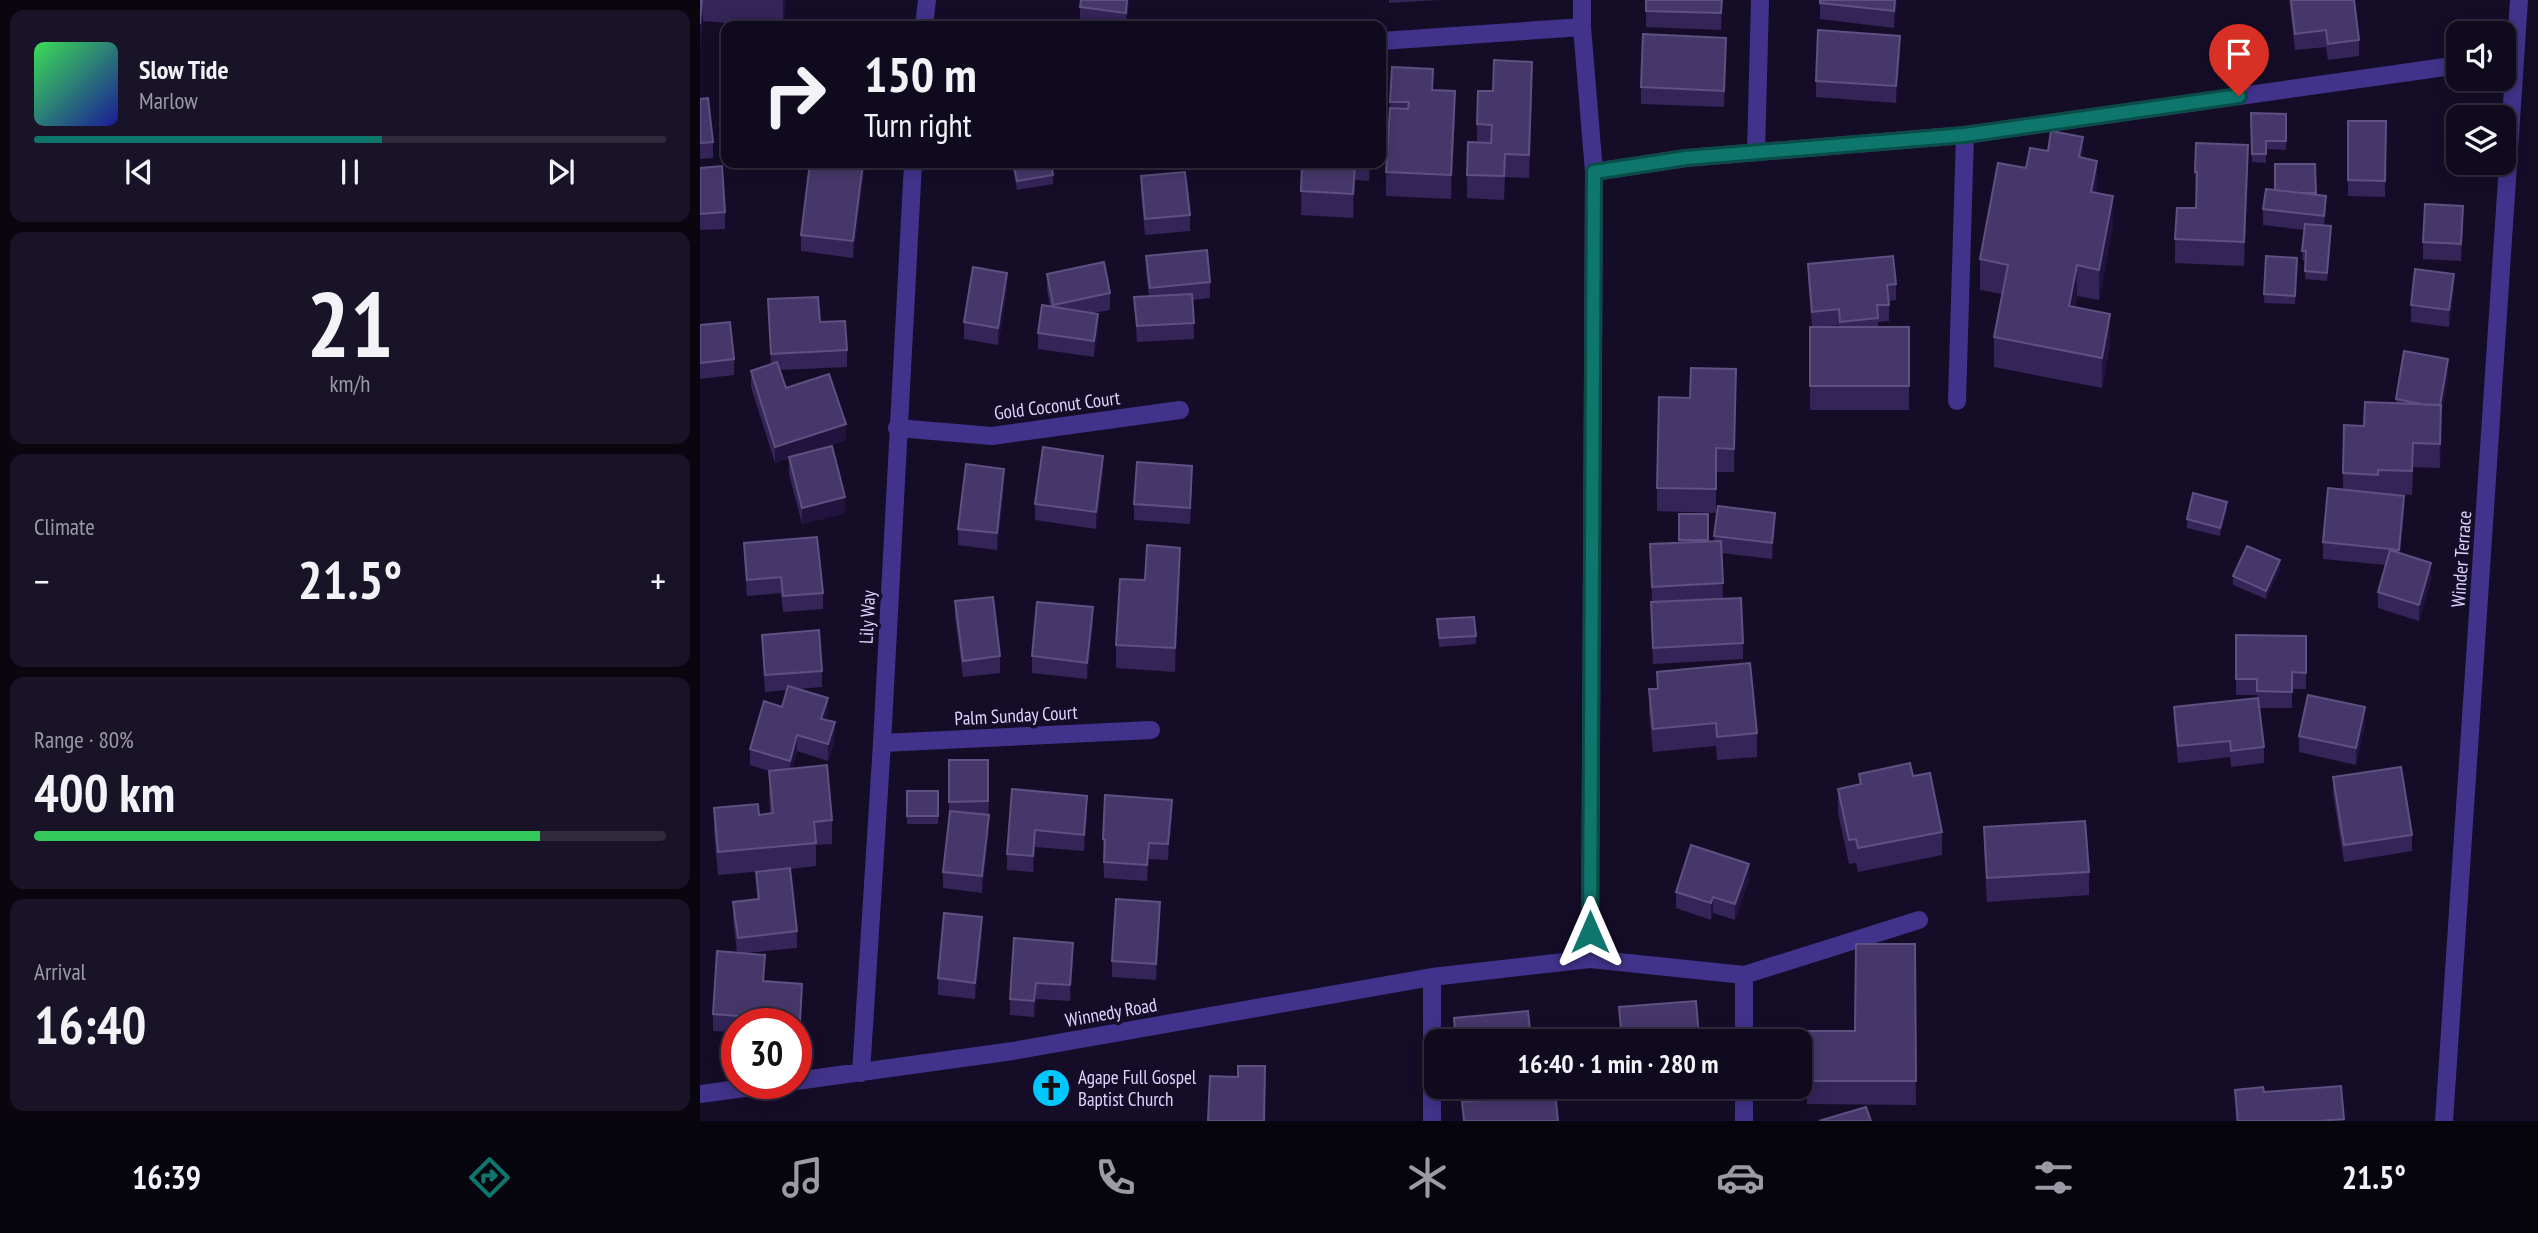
<!DOCTYPE html>
<meta charset="utf-8">
<style>
body{margin:0;font-family:"PT Sans Narrow",sans-serif;background:#191327;color:#f1f3f6;height:100vh;display:flex;flex-direction:column;font-size:26px;white-space:nowrap}
*{box-sizing:border-box;margin:0}
p{font-size:23px;color:#9c9aa4}
.icon{flex:none;width:38px;height:38px;fill:none;stroke:currentColor;stroke-width:2;stroke-linecap:round;stroke-linejoin:round}
.map{position:relative;flex:1;overflow:hidden}
.panel{display:flex;flex-direction:column;gap:10px;padding:10px;background:#090610;width:700px}
.panel>*{flex:none}
.guide{position:absolute;left:21px;top:21px;width:665px;height:147px;border-radius:14px;box-shadow:0 4px 18px #0003,0 0 0 2px #302b3c;background:#100a1e;color:#f1f3f6;overflow:hidden}
.fabs{position:absolute;left:1746px;top:21px;display:grid;gap:14px}
.fabs a{display:grid;place-items:center;width:70px;height:70px;border-radius:14px;background:#100a1e;box-shadow:0 4px 18px #0003,0 0 0 2px #302b3c;font-size:35px}
.speed{position:absolute;left:21px;top:1008px;display:flex;gap:14px;font-size:35px;font-weight:700;text-align:center}
.speed>*{display:grid;place-content:center;width:91px;height:91px;border-radius:50%;background:#100a1e;box-shadow:0 4px 18px #0003,0 0 0 2px #302b3c;line-height:1}
.speed .limit{border:10px solid #d22;background:#fff;color:#111}
.pin{position:absolute;display:grid;place-items:center;width:60px;height:60px;color:#fff;margin:-72px -30px;border-radius:50% 50% 50% 0;rotate:-45deg;box-shadow:0 0 7px #0007}
.pin .icon{rotate:45deg}
.me{position:absolute;width:77px;margin:-38px;rotate:0deg;stroke-linejoin:round;filter:drop-shadow(0 0 5px #0008)}
.turn{display:flex;align-items:center;gap:24px;height:147px;padding:0 28px;font-size:32px}
.turn .icon{width:91px;height:91px;stroke-width:2.5}
.turn b{display:block;font-size:49px;line-height:60px}
.big{font-size:52px;font-weight:700;line-height:1.1}
.panel .widget{flex:1;display:flex;flex-direction:column;justify-content:center;gap:10px;min-width:0;padding:0 24px;border-radius:14px;background:#191327}
.panel .dial{align-items:center;gap:0}
.dial b{font-size:91px;line-height:1}
.song{display:flex;align-items:center;gap:21px}
.cover{width:84px;height:84px;border-radius:10px;background:linear-gradient(135deg,hsl(130 70% 55%),hsl(240 70% 35%))}
.played{height:7px;border-radius:4px;background:linear-gradient(90deg,#0f766e 55%,#302b3c 55%)}
.keys{display:flex;justify-content:space-around;direction:ltr}
.heat{display:flex;justify-content:space-between;align-items:center;font-size:38px;direction:ltr}
.charge{height:10px;border-radius:5px;background:linear-gradient(90deg,#34c759 80%,#302b3c 0)}
.trip{position:absolute;left:724px;top:1029px;width:388px;height:70px;border-radius:14px;background:#100a1e;box-shadow:0 4px 18px #0003,0 0 0 2px #302b3c;font-weight:700;line-height:70px;text-align:center}
.tabs{display:flex;height:112px;justify-content:space-around;align-items:center;background:#06040c;color:#9c9aa4}
.tabs .icon{width:49px;height:49px}
.tabs .selected{color:#0f766e}
.tabs b{font-size:32px;color:#f1f3f6}
main{display:flex;flex:1;min-height:0}
.map>svg:first-child{display:block}
.lines{fill:none;stroke-linecap:round;stroke-linejoin:round}
.street{stroke:#41338b;stroke-width:18}
.wall{fill:#342458;fill-rule:evenodd}
.shaded-wall{fill:#20133d}
.building{fill:#46376a;stroke:#5e5081;stroke-width:2}
.route-casing{stroke:#0a4d48;stroke-width:18}
.route{stroke:#0f766e;stroke-width:12}
.labels{text-anchor:middle;stroke-width:7;stroke-linejoin:round;paint-order:stroke}
.street-label{font-size:19px;fill:#ded4ff;stroke:#150d28}
.poi-label{font-size:19px;fill:#ded4ff;stroke:#150d28;text-anchor:start}
</style>
<main>
<section class="panel">
<div class="widget">
<div class="song"><i class="cover"></i><div><b>Slow Tide</b><p>Marlow</p></div></div>
<div class="played"></div>
<div class="keys"><svg class="icon" aria-label="previous" viewBox="0 0 24 24"><path d="M18 5L8 12l10 7zM5 5v14"/></svg><svg class="icon" aria-label="pause" viewBox="0 0 24 24"><path d="M8 5v14M16 5v14"/></svg><svg class="icon" aria-label="next" viewBox="0 0 24 24"><path d="M6 5l10 7-10 7zM19 5v14"/></svg></div>
</div>
<div class="widget dial"><b>21</b><p>km/h</p></div>
<div class="widget"><p>Climate</p>
<div class="heat"><a>−</a><b class="big">21.5°</b><a>+</a></div>
</div>
<div class="widget"><p>Range · 80%</p><b class="big">400 km</b><div class="charge"></div></div>
<div class="widget"><p>Arrival</p><b class="big">16:40</b></div>
</section>
<div class="map">
<svg width="1838" height="1121" viewBox="0 0 1838 1121">
<rect width="100%" height="100%" fill="#150d28"/>
<g class="lines">
<path class="street" d="M882,0v27l12,145
M224,26l3,-26
M681,41l201,-14
M1056,152l4,-152
M1257,401l8,-266
M197,428l95,8 188,-26
M182,743l269,-13
M890,959l4,-787 92,-14 279,-23 494,-70
M1044,1041v-66
M161,1073l21,-330 31,-580
M96,1081l217,-30 419,-74 158,-18 154,16 175,-55
M0,1094l81,-11
M732,1121v-144
M1044,1121v-34
M1744,1121l75,-1121"/>
</g>
<path class="wall" d="M0,0h86l-3,26h-21l-59,-5z
M429,0l-3,26h-22l-24,-3v-16z
M689,0h51l-51,3z
M946,0h76l-1,30 -75,-3z
M1120,0h77l-3,28 -74,-9z
M1589,0h65l5,40v16l-31,4 -2,-13 -31,3z
M1200,52l-4,51 -80,-6v-16z
M1026,55l-2,52 -83,-3v-17z
M692,67l41,23 22,25 -4,84 -65,-3v-24z
M832,85l-3,93 -24,-1 -1,23 -37,-2v-23l10,-33v-18l16,-33z
M0,99l13,43v16l-13,1z
M1551,113l35,1v36l-20,-1v14l-14,-1z
M1648,121h38l-1,76 -37,-1z
M1383,158l13,35 17,33 -14,74 -22,-4 -2,11 35,38 -8,43 -108,-21v-30l8,-43 -22,-4v-31z
M165,163l-12,95 -52,-7v-16z
M312,163h39l2,12v9l-36,6z
M602,163h68l-1,18 -14,-1 -2,38 -52,-3z
M0,168l25,44v17l-25,1z
M1548,169l-4,97 -69,-3v-24l21,-31 -1,-36z
M441,176l49,39v16l-45,4 -4,-42z
M1566,189l50,4 10,19 -2,13 7,9 -4,47 -22,-2 1,-19h-4l2,-30 -41,-5v-16z
M1763,222l-2,39 -38,-2v-17z
M446,256l64,26v16l-17,2 1,39 -57,3 -3,-45 15,-1 -3,-24z
M1566,256l31,2 -2,46 -31,-1z
M1108,264l88,20v16l-7,1v20l-11,1v5h31v83h-99v-83h2l-4,-47zM1139,325v2h-23z
M347,274l63,19v17l-17,3 5,17 -4,27 -56,-8v-16l12,-26 -3,-17z
M307,289l-9,56 -34,-6v-17z
M1754,290l-5,37 -38,-5v-17z
M68,299l52,23 27,28v17l-67,3 6,18 60,52 -39,13 38,60 -43,11 -13,-50v-16l-14,5 -24,-76v-16l20,-7z
M0,325l34,34v16l-34,4z
M1036,369l-2,103h-18v41l-59,-2v-23l33,-90z
M1748,376l-7,39 -1,53 -27,-1 -1,28 -26,-1 18,18 -4,41 31,26 -12,42 -41,-13v-16l8,-27 -63,-6v-17l20,-53v-16l21,-47 32,-23v-4z
M403,472l-7,57 -61,-9v-16z
M492,482l-2,42 -56,-4v-16z
M304,485l-7,65 -39,-5v-16z
M1527,510l-7,26 -33,-8v-9z
M979,514h29v27h6v-5l61,-7 -3,30 -51,-6 2,46 20,44v16l-90,5 -2,-45v-17h1l-2,-58 29,-1z
M44,543l79,50v16l-40,3 -2,-19 -34,3 -3,-37z
M1580,569l-14,30 -33,-14v-9z
M480,571l-5,101 -59,-4v-23l29,-65z
M255,601l45,55v17l-37,4 -8,-60z
M737,619l39,17v8l-37,3z
M393,624l-6,55 -55,-6v-17z
M62,635l60,36v16l-23,2 29,25 -2,6 9,19 -7,22 -31,-10 -5,17 40,52v24l-16,1v21l-26,3 7,62v17l-52,5 19,28 38,19 -2,37h-4v-13h-59v8l-24,-1v-17l24,-61 -4,-35v-16l24,-2 -1,-28 19,-2 -57,5 -4,-44v-23l45,7 11,-2 -1,-19v-23l-19,-6v-16l32,-42 5,-17 -22,2 -3,-41z
M1536,635l70,1v53h-14v19h-33l5,39v16l-33,4 -1,-10 -52,6 -4,-40v-16l83,-9v-3h-21z
M957,672l100,61v24l-40,3 -1,-14 -63,6 -4,-39v-24h8z
M1665,724l-9,41 -57,-13v-16z
M249,760h39l1,71 -7,62 -39,-5v-16l6,-56z
M1159,774l54,2 29,56v23l-84,17 -2,-9 -7,1 -11,-51v-24l21,-4z
M1633,777l79,58v16l-68,11 -11,-69z
M312,789l75,24 -3,38 -49,-4 -2,25 -26,-2v-16z
M207,791h31v33h-31z
M472,816l-4,44 -19,-1 -2,22 -43,-3 -1,-39z
M1284,827l105,45v23l-102,7 -3,-52z
M1049,880l-14,40 -22,-7 -2,7 -35,-12v-16z
M460,918l-4,62 -44,-3v-16z
M282,934l-7,65 -37,-4v-17z
M1215,944l1,161 -109,-1v-73h48z
M373,959l-3,42 -34,-2 -2,18 -24,-2v-16z
M996,1001l3,40h-78l-2,-34z
M1641,1086l3,35h-108l-1,-31 29,2z"/>
<path class="shaded-wall" d="M2,0l1,21 -3,33v-30z
M83,0h3l-3,26z
M427,0h2l-3,26v-13z
M1195,0h2l-3,28v-17z
M1200,36v16l-4,51v-17z
M832,62v23l-3,93v-23z
M755,91v24l-4,84v-24z
M1383,137v31l-4,-11z
M1548,145v24l-4,97v-24z
M1397,161v30l-6,31v-30z
M163,163h2v3l-12,92v-17z
M655,163v17l-2,38v-24z
M1413,196v30l-14,74v-30z
M1626,196v16l-2,20v-16z
M1377,265v31l-8,41v-31z
M307,273v16l-9,56v-17z
M1754,274v16l-5,37v-17z
M398,314v16l-4,27v-16z
M1410,314v31l-8,43v-30z
M1748,359v17l-7,39 -1,53 -1,-61z
M146,424v16l-71,23v-16z
M403,456v16l-7,57v-17z
M304,469v16l-7,65v-17z
M1704,496v16l-5,55v-17z
M145,497v16l-43,11v-16z
M1527,502v8l-7,26v-8z
M1075,513v16l-3,30v-16z
M480,548v23l-5,101v-24z
M1580,560v9l-14,30v-8z
M1731,563v16l-12,42v-16z
M393,607v17l-6,55v-16z
M128,698v16l-7,21v-16z
M1665,707v17l-9,41v-17z
M135,722v17l-7,22v-17z
M97,735v16l-7,26v-16z
M387,796v17l-3,38v-16z
M472,800v16l-4,44v-16z
M289,815v16l-7,62v-17z
M335,830v17l-2,25v-16z
M449,843v16l-2,22v-16z
M1049,864v16l-14,40v-16z
M1013,897v16l-2,7v-17z
M460,902v16l-4,62v-16z
M282,917v17l-7,65v-16z
M373,943v16l-3,42v-16z
M336,983v16l-2,18v-16z
M102,984v16l-2,37v-16z"/>
<path class="building" d="M0,0h2l-2,24z
M381,0h46l-1,13 -46,-6z
M946,0h76l-1,13 -75,-2z
M1120,0h75l-1,11 -74,-8z
M1591,0h63l5,40 -31,4 -2,-14 -31,4z
M1118,30l82,6 -4,50 -80,-5z
M943,34l83,4 -2,53 -83,-4z
M794,60l38,2 -3,93 -24,-1 -1,22 -37,-1 1,-33 23,1 1,-18 -15,-1 1,-33h15z
M692,67l41,2 -1,21 23,1 -4,84 -65,-3 4,-64 18,1 1,-7h-19z
M8,98l5,44 -13,1v-44z
M1551,113l35,1v27h-20v13h-14z
M1648,121h38l-1,60 -37,-1z
M1351,131l32,6 -4,20 18,4 -6,31 22,4 -14,74 -22,-5 -8,41 41,8 -8,44 -108,-21 14,-72 -28,-6 18,-96 28,5 4,-20 18,3z
M1496,143l52,2 -4,97 -69,-3 2,-31h19l1,-36h-2z
M110,163h53l-10,78 -52,-6z
M313,163h38l2,12 -36,6z
M602,163h53l-2,31 -52,-3z
M1575,164h40l1,29h-15l-26,-3z
M22,166l3,46 -25,2v-46z
M485,172l5,43 -45,4 -4,-43z
M1566,189l60,7 -2,20 -61,-7z
M1725,204l38,2 -2,38 -38,-2z
M1605,224l26,2 -4,47 -22,-2 1,-20h-4z
M507,250l3,32 -60,6 -4,-32z
M1193,256l3,28 -9,1 2,20h-12l1,13 -38,4 -1,-13 -27,3 -4,-48z
M1566,256l31,2 -2,38 -31,-2z
M404,262l6,31 -57,12 -6,-31z
M273,267l34,6 -9,55 -34,-6z
M1715,269l39,5 -5,36 -38,-5z
M492,294l2,29 -57,3 -3,-29z
M118,297l2,25 25,-1 2,29 -76,4 -3,-55z
M342,305l56,9 -4,27 -56,-8z
M30,322l4,37 -34,4v-38z
M1110,327h99v59h-99z
M1704,351l44,8 -8,46h-13l-31,-6z
M77,362l9,26 43,-14 17,50 -71,23 -24,-76z
M991,368l45,1 -2,80 -18,-1v41l-59,-1 2,-91 31,1z
M1665,402l76,3 -1,39 -27,-1 -1,28 -34,-1v5l-35,-2 1,-48 20,1z
M132,446l13,51 -43,11 -13,-51z
M343,447l60,9 -7,56 -61,-8z
M437,462l55,4 -2,42 -56,-4z
M266,464l38,5 -7,64 -39,-4z
M1628,488l76,8 -5,54 -76,-8z
M1493,493l34,9 -7,26 -33,-9z
M1018,506l57,7 -3,30 -58,-7z
M979,514h29v26h-29z
M117,537l6,56 -40,3 -2,-19 -34,3 -3,-37z
M1021,541l2,42 -71,4 -2,-43z
M447,545l33,3 -5,100 -59,-3 4,-66 25,1z
M1547,546l33,14 -14,31 -33,-15z
M1690,550l41,13 -12,42 -41,-13z
M293,597l7,59 -37,5 -8,-60z
M1041,598l2,45 -90,5 -2,-46z
M337,602l56,5 -6,56 -55,-7z
M774,617l2,19 -37,2 -2,-19z
M119,630l3,41 -57,4 -3,-40z
M1536,635l70,1v37l-14,-1v20l-35,-1v-12h-21z
M1050,663l7,70 -40,4 -1,-14 -63,6 -4,-40h9l-1,-17z
M88,686l40,12 -7,21 14,3 -7,22 -31,-9 -7,26 -40,-12 14,-48 18,6z
M1608,695l57,12 -9,41 -57,-12z
M1558,698l6,49 -33,4 -1,-10 -52,5 -4,-39z
M249,760h39v41l-39,1z
M1210,763l3,13 17,-3 12,59 -84,16 -2,-9 -7,1 -11,-51 23,-5 -2,-10z
M127,765l5,55 -18,2 2,21 -98,9 -4,-44 44,-4 1,11 14,-2 -4,-42z
M1701,767l11,68 -68,10 -11,-68z
M312,789l75,7 -3,39 -49,-5 -2,26 -26,-2z
M207,791h31v25h-31z
M405,795l67,5 -4,44 -19,-1 -2,22 -43,-3 1,-22 -2,-1z
M250,811l39,4 -7,61 -39,-4z
M1385,821l4,51 -102,6 -3,-51z
M991,845l58,19 -14,40 -22,-7 -2,6 -35,-11z
M90,868l7,63 -59,7 -5,-36 26,-3 -3,-27z
M416,899l44,3 -4,62 -44,-3z
M244,913l38,4 -7,66 -37,-5z
M314,938l59,5 -3,42 -34,-2 -2,18 -24,-2z
M1156,944h59l1,137h-109v-50h48z
M17,951l48,4 -2,26 39,3 -2,37 -87,-7z
M996,1001l3,36 -46,4h-31l-3,-34z
M828,1011l3,30h-75l-2,-23z
M538,1066h27l-1,55h-56l2,-45 28,1z
M1641,1086l3,33 -26,2h-80l-3,-31 28,-3 1,5z
M834,1087l1,7 20,-2 3,29h-94l-2,-19 32,-3 -1,-7z
M1166,1107l5,14h-52z"/>
<g class="lines">
<defs>
<path id="route" d="M890,932l4,-760 92,-14 279,-23 274,-39"/>
</defs>
<use href="#route" class="route-casing"/>
<use href="#route" class="route"/>
</g>
<defs>
<symbol id="church-disc" viewBox="-11 -11 22 22"><circle r="9.5" fill="#00c8ff" stroke="#150d28"/><path d="M-1.2-6h2.4v3.5h3.3v2.4h-3.3V6h-2.4V-.1h-3.3v-2.4h3.3Z" fill="#111"/></symbol>
</defs>
<g fill-rule="evenodd">
<use href="#church-disc" x="329" y="1066" width="44" height="44"/>
</g>
<g class="labels">
<g class="street-label">
<text transform="translate(357 405) rotate(-7)" y="7">Gold Coconut Court</text>
<text transform="translate(1761 559) rotate(-86)" y="7">Winder Terrace</text>
<text transform="translate(167 617) rotate(-87)" y="7">Lily Way</text>
<text transform="translate(316 715) rotate(-3)" y="7">Palm Sunday Court</text>
<text transform="translate(411 1012) rotate(-10)" y="7">Winnedy Road</text>
</g>
<g class="poi-label">
<text x="378" y="1084">Agape Full Gospel<tspan x="378" dy="22">Baptist Church</tspan></text>
</g>
</g>
</svg>
<div class="fabs">
<a><svg class="icon" aria-label="sound" viewBox="0 0 24 24"><path d="M4 9h4l5-4v14l-5-4H4zM17 9q2 3 0 6"/></svg></a>
<a><svg class="icon" aria-label="layers" viewBox="0 0 24 24"><path d="M12 4l9 5-9 5-9-5zM3 14l9 5 9-5"/></svg></a>
</div>
<div class="speed"><div class="limit">30</div></div>
<div class="pin" style="left:1539px;top:96px;background:#d93025"><svg class="icon" aria-label="arrive" viewBox="0 0 24 24"><path d="M6 21V4h12l-3 4 3 4H6"/></svg></div>
<svg class="me" style="left:890px;top:932px" viewBox="-20 -20 40 40"><path d="M0-17L14 15 0 8-14 15z" fill="#0f766e" stroke="#fff" stroke-width="4"/></svg>
<div class="trip">16:40 · 1 min · 280 m</div>
<div class="guide">
<div class="turn"><svg class="icon" aria-label="right" viewBox="0 0 24 24"><path d="M7 20v-9h11M14 6l5 5-5 5"/></svg><div><b>150 m</b>Turn right</div></div>
</div>
</div>
</main>
<nav class="tabs">
<b>16:39</b>
<svg class="icon selected" aria-label="directions" viewBox="0 0 24 24"><path d="M12 3l9 9-9 9-9-9zM9 14v-3h6M13 9l2 2-2 2"/></svg>
<svg class="icon" aria-label="music" viewBox="0 0 24 24"><path d="M9 18V5l10-2v13"/><circle cx="6" cy="18" r="3"/><circle cx="16" cy="16" r="3"/></svg>
<svg class="icon" aria-label="phone" viewBox="0 0 24 24"><path d="M5 4h4l2 5-3 2q2 4 5 5l2-3 5 2v4C11 20 4 13 5 4z"/></svg>
<svg class="icon" aria-label="climate" viewBox="0 0 24 24"><path d="M12 3v18M4 7l16 10M4 17L20 7"/></svg>
<svg class="icon" aria-label="car" viewBox="0 0 24 24"><path d="M5 17H2v-5l4-1 3-4h7l3 4 3 1v5h-3M9 17h6M6 11h13"/><circle cx="7" cy="17" r="2"/><circle cx="17" cy="17" r="2"/></svg>
<svg class="icon" aria-label="filters" viewBox="0 0 24 24"><path d="M4 7h16M4 17h16"/><circle cx="9" cy="7" r="2"/><circle cx="15" cy="17" r="2"/></svg>
<b>21.5°</b>
</nav>
